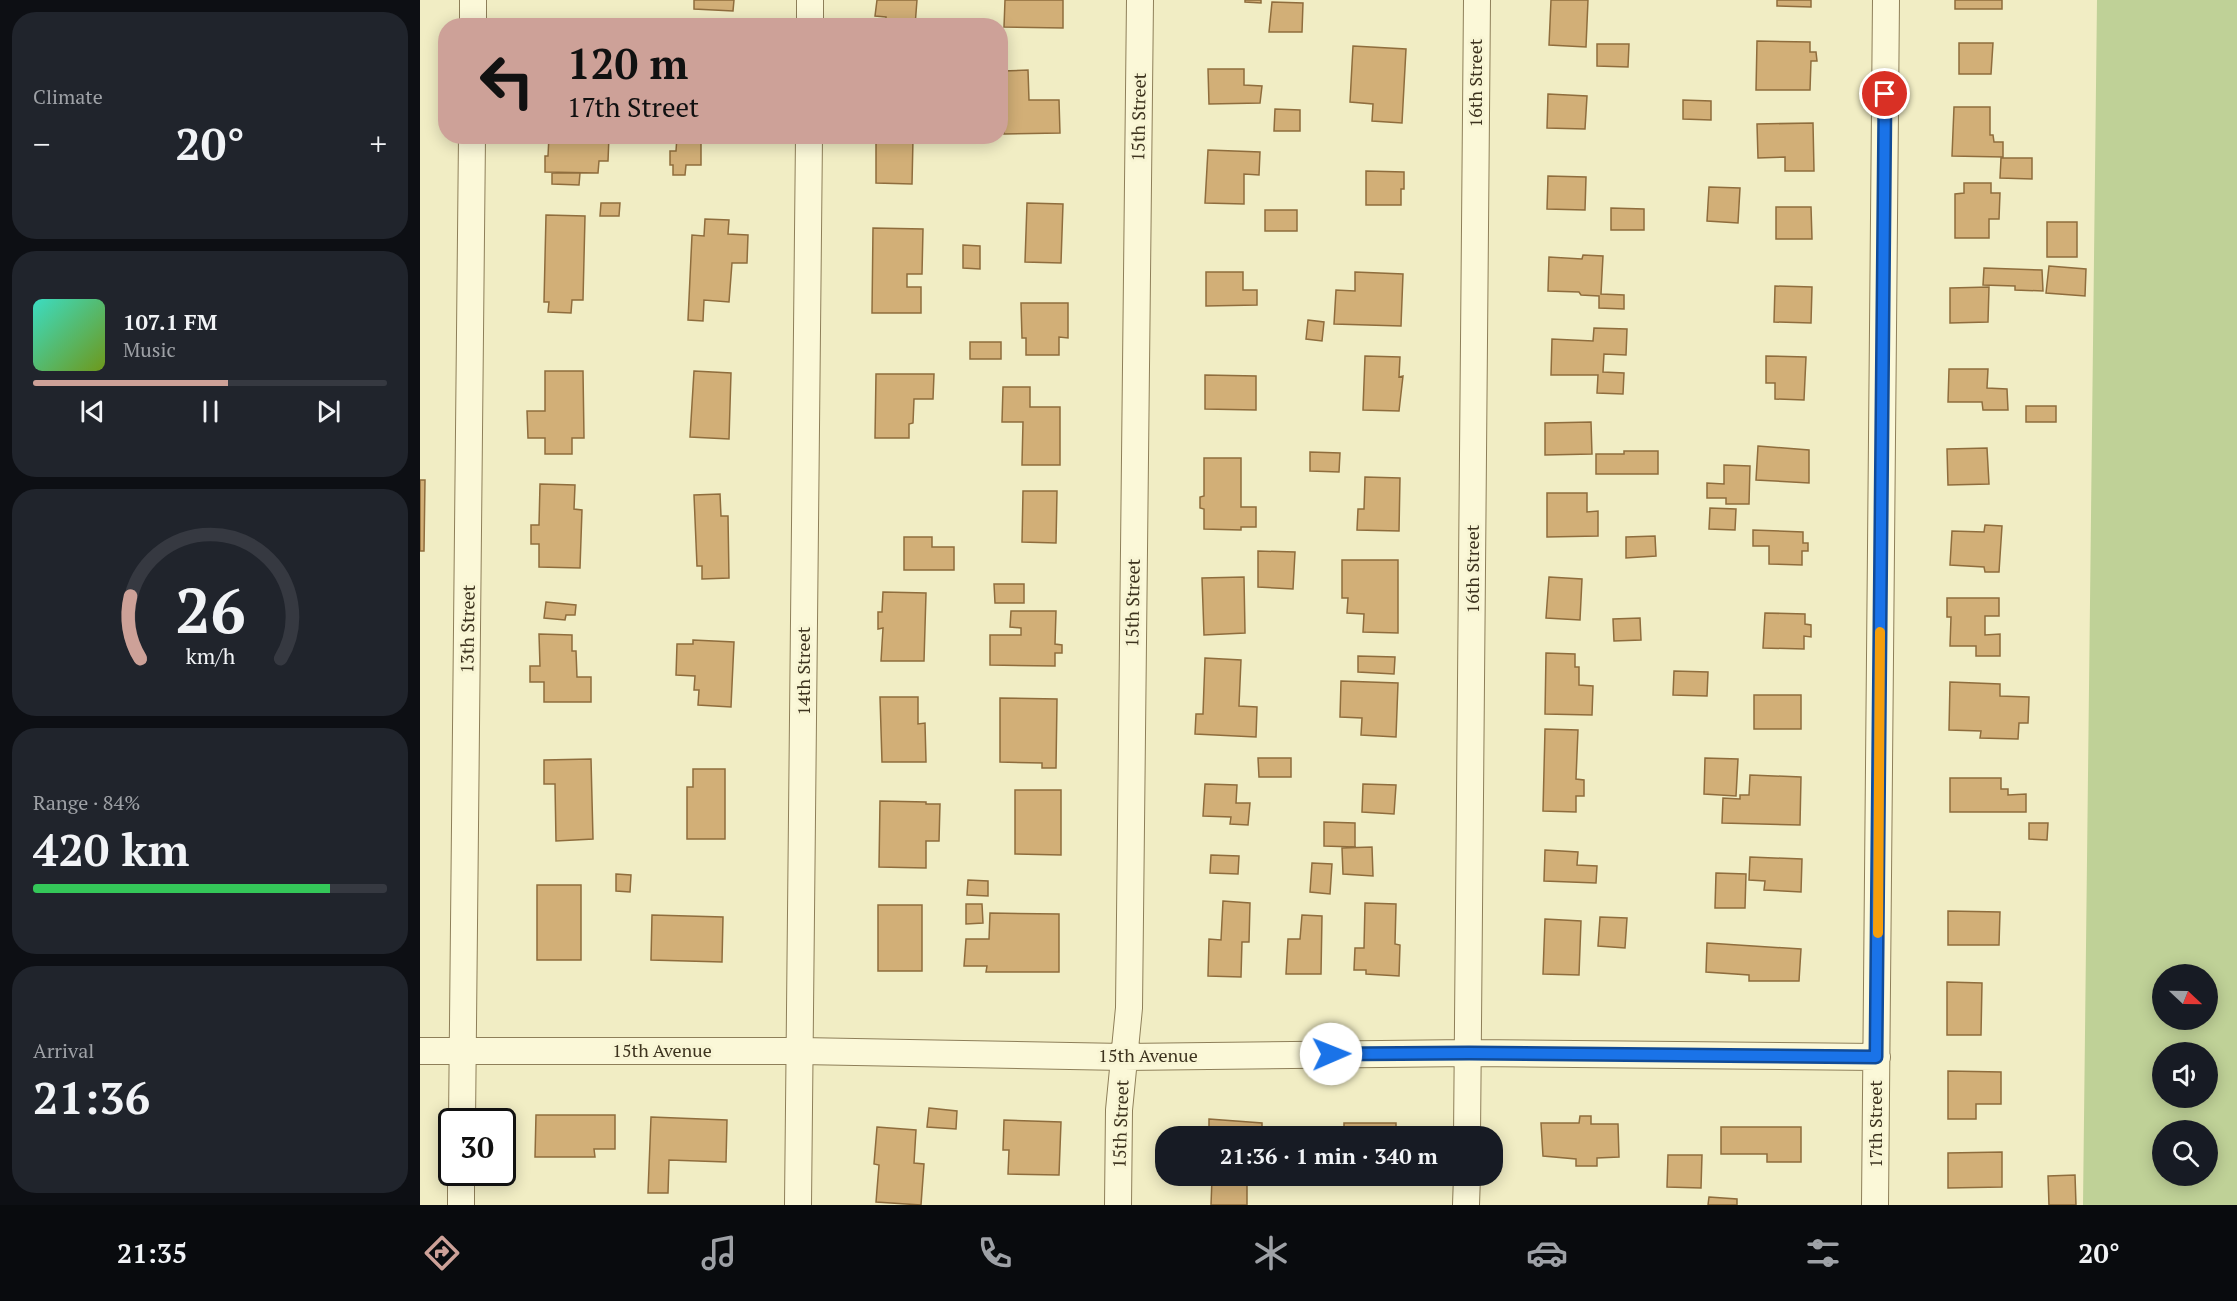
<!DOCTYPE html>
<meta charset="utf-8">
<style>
body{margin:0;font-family:"PT Serif",serif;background:#20242c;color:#f1f3f6;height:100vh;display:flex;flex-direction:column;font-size:22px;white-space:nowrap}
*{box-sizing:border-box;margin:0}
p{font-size:20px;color:#9ea1a6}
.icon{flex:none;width:33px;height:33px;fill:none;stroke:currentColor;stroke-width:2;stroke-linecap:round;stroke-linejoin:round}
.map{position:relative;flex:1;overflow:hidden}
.side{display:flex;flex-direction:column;gap:12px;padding:12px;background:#0d0f14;width:420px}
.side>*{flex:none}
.hud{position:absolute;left:18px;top:18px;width:570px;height:126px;border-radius:24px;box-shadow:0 3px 15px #0003;background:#cda198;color:#111;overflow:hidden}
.needle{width:39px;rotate:112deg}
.tools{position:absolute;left:1732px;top:964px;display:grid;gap:12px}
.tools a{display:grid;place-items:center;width:66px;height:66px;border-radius:50%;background:#171b24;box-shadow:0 3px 15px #0003;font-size:30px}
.speed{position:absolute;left:18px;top:1108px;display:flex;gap:12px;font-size:30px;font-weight:700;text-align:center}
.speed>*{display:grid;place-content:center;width:78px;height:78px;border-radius:50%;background:#171b24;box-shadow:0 3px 15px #0003;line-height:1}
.speed .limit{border:3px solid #111;border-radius:9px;background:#fff;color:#111}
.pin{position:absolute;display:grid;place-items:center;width:51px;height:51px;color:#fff;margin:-26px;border:3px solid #fff;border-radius:50%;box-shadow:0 2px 6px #0007}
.me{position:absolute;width:66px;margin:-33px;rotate:89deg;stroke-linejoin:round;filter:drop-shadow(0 0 4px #0008)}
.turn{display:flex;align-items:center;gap:21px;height:126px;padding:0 30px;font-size:27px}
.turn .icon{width:78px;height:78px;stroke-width:2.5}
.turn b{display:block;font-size:42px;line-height:51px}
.big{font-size:45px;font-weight:600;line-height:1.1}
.side .tile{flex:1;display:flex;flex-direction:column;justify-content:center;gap:9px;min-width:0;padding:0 21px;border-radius:24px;background:#20242c}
.side .dial{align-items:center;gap:0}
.dial svg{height:156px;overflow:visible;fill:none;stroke:#363941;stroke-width:7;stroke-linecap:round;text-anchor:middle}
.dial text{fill:#f1f3f6;stroke:none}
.song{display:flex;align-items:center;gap:18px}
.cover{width:72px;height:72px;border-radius:9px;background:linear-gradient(135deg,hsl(170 70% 55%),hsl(80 70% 35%))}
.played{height:6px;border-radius:3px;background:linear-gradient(90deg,#cda198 55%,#363941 55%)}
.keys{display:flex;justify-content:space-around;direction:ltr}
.heat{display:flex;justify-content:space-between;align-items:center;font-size:33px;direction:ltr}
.charge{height:9px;border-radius:4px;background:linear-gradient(90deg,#34c759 84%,#363941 0)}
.trip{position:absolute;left:735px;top:1126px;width:348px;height:60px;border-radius:24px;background:#171b24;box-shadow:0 3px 15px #0003;font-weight:600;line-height:60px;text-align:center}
.menu{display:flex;height:96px;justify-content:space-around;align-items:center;background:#090b0e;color:#9ea1a6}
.menu .icon{width:42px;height:42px}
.menu .on{color:#cda198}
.menu b{font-size:27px;color:#f1f3f6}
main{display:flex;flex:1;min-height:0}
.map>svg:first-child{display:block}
.green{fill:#bfd197;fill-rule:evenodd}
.building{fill:#d2af77;stroke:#8f6d3d;stroke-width:1.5}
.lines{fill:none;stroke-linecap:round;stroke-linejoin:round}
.street-casing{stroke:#8e7f59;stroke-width:28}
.street{stroke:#fbf8d8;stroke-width:26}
.route-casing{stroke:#114b97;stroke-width:15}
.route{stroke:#1a73e8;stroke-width:10}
.slow{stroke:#f59e0b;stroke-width:10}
.labels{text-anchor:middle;stroke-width:6;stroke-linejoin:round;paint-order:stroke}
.street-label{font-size:18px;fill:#3d331e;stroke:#f8f5d4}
</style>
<main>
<section class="side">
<div class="tile"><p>Climate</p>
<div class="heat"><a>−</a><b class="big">20°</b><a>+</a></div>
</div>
<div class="tile">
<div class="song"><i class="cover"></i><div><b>107.1 FM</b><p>Music</p></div></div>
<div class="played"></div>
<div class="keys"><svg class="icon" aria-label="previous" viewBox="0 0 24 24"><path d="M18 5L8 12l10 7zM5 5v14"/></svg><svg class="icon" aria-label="pause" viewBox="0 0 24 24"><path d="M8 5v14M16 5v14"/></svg><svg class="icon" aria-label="next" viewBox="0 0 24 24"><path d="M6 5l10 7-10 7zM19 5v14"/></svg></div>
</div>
<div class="tile dial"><svg viewBox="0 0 100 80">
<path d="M14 69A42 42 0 1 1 86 69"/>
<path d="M14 69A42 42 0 0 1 9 37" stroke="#cda198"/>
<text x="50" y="56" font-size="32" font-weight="700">26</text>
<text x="50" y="72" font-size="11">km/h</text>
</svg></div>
<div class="tile"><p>Range · 84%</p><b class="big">420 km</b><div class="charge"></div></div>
<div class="tile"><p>Arrival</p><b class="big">21:36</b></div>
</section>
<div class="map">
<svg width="1817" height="1205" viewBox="0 0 1817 1205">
<rect width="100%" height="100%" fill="#f1edc4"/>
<path class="green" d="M1677,0h140v1205h-154zM1743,975h45v45h-45zM1743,1053h45v45h-45zM1743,1131h45v45h-45z"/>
<path class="building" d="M274,0h40l-1,11 -39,-2z
M457,0h40l-2,26h-29v-9l-11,-1z
M585,0h58v28l-59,-1z
M825,0h16v3l-16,-1z
M1131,0h37l-2,47 -37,-2z
M1357,0h34v7l-34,-1z
M1535,0h47v9h-47z
M852,2l31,1 -1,29h-33z
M1337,41l53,1v10h6l1,9h-6l-1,29h-54z
M1539,43h34l-2,31h-32z
M1177,44h32l-1,23 -31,-1z
M933,46l53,3 -4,74 -30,-2 1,-17 -23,-2z
M788,69h36v16l18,1 -2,17 -51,1z
M608,70l1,30h30l1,33 -56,1 -1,-63z
M1128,94l39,2 -2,33 -38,-1z
M1263,100l28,1v19l-28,-1z
M1534,107h36v28h3l1,7h9v15l-51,-1z
M855,109l25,1v21h-26z
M1393,123l1,48h-29v-14l-27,1 -1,-34z
M129,136h60l-1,25h-9l-1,12 -53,-1v-16h3z
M257,136h24v29h-15l-1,10h-12v-10h-3v-14h6z
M456,136h31v2l6,1 -1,45 -36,-1z
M788,150l52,2 -1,23 -15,-1v30l-39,-1z
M1581,158h31v21l-32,-1z
M946,171l38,1v17h-3v16h-35z
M132,173h28l-1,12 -27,-1z
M1128,176l38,1 -1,33 -38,-1z
M1544,183h27v10h9l-1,26h-10v19h-34v-44l9,-1z
M1289,187l31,1 -2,35 -31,-2z
M181,203h19l-1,13h-19z
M607,203l36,1 -2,59 -36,-1z
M1356,207h35l1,32h-36z
M1191,208l33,1v21h-33z
M845,210h32v21h-32z
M126,215l39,1 -2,84h-11l-1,13 -23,-1 1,-10h-5z
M285,219l24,1 -1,14 20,1 -1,28h-15l-3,39 -25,-2 -1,21 -15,-1 4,-85 12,1z
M1627,222h30v35h-30z
M453,228l50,1 -1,45h-15v13h14v26h-49z
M543,245l17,1v23l-17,-1z
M1163,255l20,1 -2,38 23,1v14l-25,-1v-12l-18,-1 -2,-3 -31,-1 1,-34 33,2z
M1629,266l37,3 -1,27 -39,-3z
M1564,268l58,2 1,21 -28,-1v-4l-32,-1z
M786,272h37v18h14v15l-51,1z
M935,272l48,2 -2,52 -67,-2 2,-34 19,1z
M1355,286l37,1 -1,36 -37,-1z
M1569,287l-1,35 -38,1v-35z
M601,303h47v35l-9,-1v18h-33v-17h-4z
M888,320l16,2 -2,19 -16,-2z
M1174,328l33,1 -1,26 -22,-1 -1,18 21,1 -1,21 -26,-1 1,-18h-47l1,-36 41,2z
M550,342h31v17h-31z
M945,356l35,1 -1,20 4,-1 -4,35 -36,-1z
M1346,356l40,1 -2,43 -29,-1v-16h-9z
M1529,369h39l-1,19 20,1 1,21h-25l-1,-8h-34z
M125,371h38l1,67h-12v16h-27v-16h-17l-1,-27h18z
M274,371l37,2 -2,66 -39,-2z
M456,374h58l-1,25h-19l-1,24 -4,1v14h-34z
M785,375l51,1v34l-51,-1z
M583,387h27v20h30v58h-38l1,-43h-21z
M1606,406h30v16h-30z
M1171,422l1,32 -47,1v-32z
M1338,446l51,4v33l-53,-3z
M1567,448l2,36 -41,1 -1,-36z
M1204,451h34v23h-62v-20h28z
M890,452l30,1 -1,19 -29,-1z
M784,458h37v49h15v20h-15v3l-37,-1v-20l-4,-1v-11l4,-1z
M1304,465l26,1 -1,38h-23v-6h-19v-15l17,1z
M945,477l35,1 -1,53 -42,-1 1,-21h6z
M0,480h5l-1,71h-4z
M120,484l35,1 -1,24 8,1 -2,58 -41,-1v-23h-8v-19h8z
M603,491h34l-1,52 -34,-1z
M1127,493h40v19l11,-1v25l-51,1z
M300,494l1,22h7l1,62 -27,1v-13h-5l-3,-71z
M1290,508l26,1 -1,21 -26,-1z
M1565,525l17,1 -3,46h-14l-1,-5 -34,-2 2,-34 32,1z
M1333,530l50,2v11h5v8h-6v14l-33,-1v-18h-16z
M1235,536l1,20 -30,2v-21z
M484,537h28v10h22v23h-50z
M838,551l37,1 -2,37 -35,-2z
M922,560h56v73l-35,-1 1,-18 -17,-1 1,-15h-6z
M824,577l1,56 -41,2 -2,-57z
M1129,577l33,2 -2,41 -34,-2z
M574,584h30v19h-29z
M463,592l43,1 -2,68h-43l2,-33 -5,1v-17h4z
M1527,598h52v18h-14v19l15,-1v22h-24v-10h-26l1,-29h-4z
M126,602l30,3 -1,10h-9l-1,5 -21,-2z
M591,611h45l-1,33 7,1v8h-7v13l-65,-1v-30h31v-7l-11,-1z
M1345,613l40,1v10l6,1v12l-7,-1v13l-41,-1z
M1220,618l1,22 -27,1 -1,-22z
M119,634l33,1v16h4l1,26h14v25h-47v-20h-14v-16h10z
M273,640l41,2 -3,65 -33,-2 1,-15h-5l1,-14 -19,-1 1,-31h16z
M1126,653l29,1v13h4v18l14,1 -1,29 -47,-1z
M938,656l37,1 -1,17 -36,-2z
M785,658l36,2 -2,46 18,1 -1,30 -61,-3 1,-20h7z
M1254,671l34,1 -1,24 -34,-1z
M921,681l57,2 -2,54 -35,-2 1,-17 -22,-1z
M1530,682l50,2v12l29,1 -1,26h-9l-1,16 -38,-1 1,-7 -32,-1z
M1334,695h47v34h-47z
M460,697h38v27l7,-1 1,39h-44z
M580,698l57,1 -1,69h-14v-5l-42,-1z
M1125,729l33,1 -2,49 8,1v16h-8v16l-33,-1z
M838,758h33v19h-32z
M1285,758l33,1 -2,37 -32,-2z
M171,759l2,80 -37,2 -1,-57h-11v-24z
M273,769h32v70h-38v-52h6z
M1330,775l51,2 -1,48 -78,-2 1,-25 17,1v-4h9z
M1530,778h51v11h7v6l18,-1v18h-76z
M785,784l32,1 -1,18h14l-2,22 -18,-1 1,-7 -28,-1z
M943,784l33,1 -2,29 -32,-2z
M595,790h46v65l-46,-1z
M460,801l46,1v2h14l-1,37h-13v27l-47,-1z
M904,822l31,1v24l-31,-1z
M1609,823h19l-1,17 -18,-1z
M952,847l1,29 -30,-2 -1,-26z
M1125,850l33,2 -1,13 20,1 -1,17 -52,-2z
M791,855l28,1 -1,18 -28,-1z
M1330,857l52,2 -1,33 -37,-2 1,-9 -16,-1z
M892,863l20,1 -2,30 -20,-2z
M1296,873l30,1 -1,34h-30z
M196,874l15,1 -1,17 -14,-1z
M548,880l20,1v15l-21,-1z
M117,885h44v75h-44z
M803,901l27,2 -1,39h-7l-1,35 -33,-1 1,-37 12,1z
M945,903l31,1 -1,40 5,1 -1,31 -33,-2v-4h-12l1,-22h9z
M546,904h16l1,19 -17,1z
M458,905h44v66h-44z
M1528,911l52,1 -1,33h-51z
M570,913l69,1v58h-73l1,-6h-23l2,-27h23z
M232,915l71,2 -1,45 -71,-2z
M882,915l20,1 -1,58h-35l2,-35h12z
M1180,917l27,1 -2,30 -27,-2z
M1125,919l36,2 -2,54 -36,-1z
M1287,943l94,6 -2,32h-50v-6l-43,-3z
M1527,982l35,1 -1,52h-34z
M1528,1071l53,1v32h-25v15h-28z
M509,1108l28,3 -1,18 -29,-2z
M116,1115h79v34h-21l1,8h-60z
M1160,1116h11v8h27l1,33 -22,1v8h-21v-7l-33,-3 -2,-33h38z
M231,1117l76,3 -1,42 -57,-2 -1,33h-20z
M789,1119l53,4v14h-53z
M584,1120l57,2 -2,53 -51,-1 1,-24h-6z
M924,1123h52v14h-52z
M457,1127l39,3 -2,33 10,1 -3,41 -45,-3 3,-37 -5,-1z
M1301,1127h80v35h-34v-8h-46z
M1582,1152v35l-54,1v-35z
M1248,1155h34l-1,33 -34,-1z
M1655,1175l1,30h-27l-1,-29z
M792,1179l35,1v25h-36z
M1289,1197l28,2v6h-29z"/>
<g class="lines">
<defs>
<path id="street" d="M53,26v-26
M390,26v-26
M0,1051h381l323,6 345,-4 408,4
M42,1122l10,-986
M1047,1137l10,-1137
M41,1205v-32
M378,1205l11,-1069
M698,1205l1,-95 10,-102 11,-1008
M1046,1205l1,-29
M1455,1205l11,-1205"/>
</defs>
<use href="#street" class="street-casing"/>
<use href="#street" class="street"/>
</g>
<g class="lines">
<defs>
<path id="route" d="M911,1054l138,-1 407,4 9,-963"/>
</defs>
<use href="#route" class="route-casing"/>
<use href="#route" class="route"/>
<path class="slow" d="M1458,933l2,-301"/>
</g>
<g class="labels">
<g class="street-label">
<text transform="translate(1056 83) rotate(-90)" y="6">16th Street</text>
<text transform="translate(719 117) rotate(-89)" y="6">15th Street</text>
<text transform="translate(1053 569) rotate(-90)" y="6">16th Street</text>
<text transform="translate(713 603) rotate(-89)" y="6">15th Street</text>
<text transform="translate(48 629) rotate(-89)" y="6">13th Street</text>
<text transform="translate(384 671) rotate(-90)" y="6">14th Street</text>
<text x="242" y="1057">15th Avenue</text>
<text x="728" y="1062">15th Avenue</text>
<text transform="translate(701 1124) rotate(-88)" y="6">15th Street</text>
<text transform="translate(1456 1124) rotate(-90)" y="6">17th Street</text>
</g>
</g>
</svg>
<div class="tools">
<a><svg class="needle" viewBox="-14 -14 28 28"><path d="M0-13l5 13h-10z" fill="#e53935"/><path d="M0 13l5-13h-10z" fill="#9ea1a6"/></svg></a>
<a><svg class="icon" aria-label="sound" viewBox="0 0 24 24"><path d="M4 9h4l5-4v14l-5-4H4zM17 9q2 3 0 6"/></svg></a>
<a><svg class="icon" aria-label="search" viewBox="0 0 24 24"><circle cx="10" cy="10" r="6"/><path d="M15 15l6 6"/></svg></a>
</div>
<div class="speed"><div class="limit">30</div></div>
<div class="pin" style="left:1465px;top:94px;background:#d93025"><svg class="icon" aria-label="arrive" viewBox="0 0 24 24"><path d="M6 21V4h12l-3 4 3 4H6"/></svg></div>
<svg class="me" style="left:911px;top:1054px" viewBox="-20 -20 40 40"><circle r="19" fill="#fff"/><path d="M0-13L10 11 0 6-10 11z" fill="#1a73e8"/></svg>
<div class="trip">21:36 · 1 min · 340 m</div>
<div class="hud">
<div class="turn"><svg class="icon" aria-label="left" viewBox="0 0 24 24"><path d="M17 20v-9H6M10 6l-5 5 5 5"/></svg><div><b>120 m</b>17th Street</div></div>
</div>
</div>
</main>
<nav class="menu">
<b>21:35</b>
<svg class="icon on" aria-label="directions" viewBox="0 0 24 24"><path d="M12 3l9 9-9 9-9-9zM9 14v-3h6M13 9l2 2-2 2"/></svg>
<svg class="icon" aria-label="music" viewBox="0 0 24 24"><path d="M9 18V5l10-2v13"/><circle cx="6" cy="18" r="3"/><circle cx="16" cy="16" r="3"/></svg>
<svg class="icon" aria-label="phone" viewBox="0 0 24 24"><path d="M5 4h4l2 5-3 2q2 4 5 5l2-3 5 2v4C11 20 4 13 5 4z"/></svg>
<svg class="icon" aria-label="climate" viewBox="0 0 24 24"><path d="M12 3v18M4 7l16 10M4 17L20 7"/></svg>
<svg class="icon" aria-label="car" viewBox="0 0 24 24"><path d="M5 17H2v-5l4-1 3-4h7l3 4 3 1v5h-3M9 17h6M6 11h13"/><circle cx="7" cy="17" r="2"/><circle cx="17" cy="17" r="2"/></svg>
<svg class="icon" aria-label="filters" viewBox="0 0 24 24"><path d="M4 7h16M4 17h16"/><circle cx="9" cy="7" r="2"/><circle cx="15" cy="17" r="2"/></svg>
<b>20°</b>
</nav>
